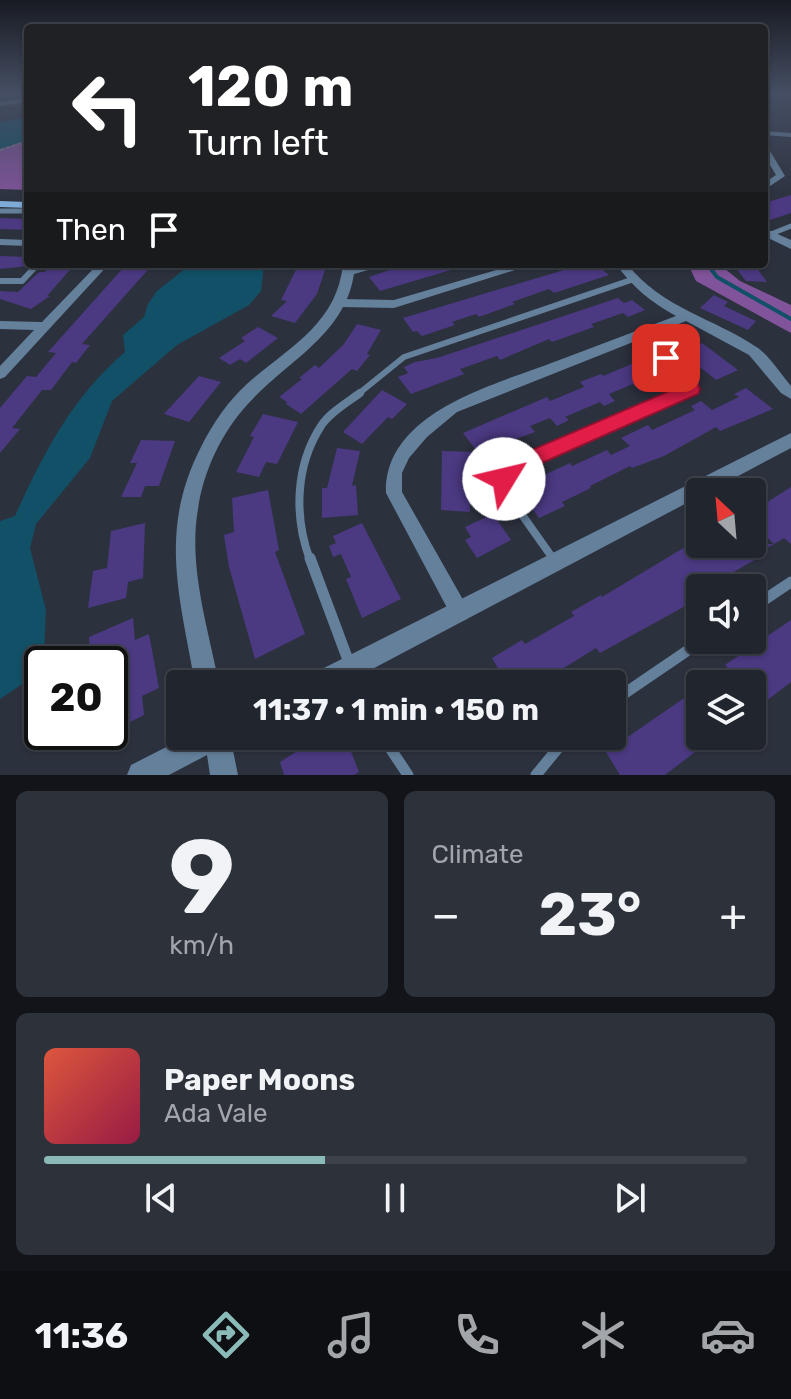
<!DOCTYPE html>
<meta charset="utf-8">
<style>
body{margin:0;font-family:Rubik,sans-serif;background:#2d313a;color:#f1f3f6;height:100vh;display:flex;flex-direction:column;font-size:30px;white-space:nowrap}
*{box-sizing:border-box;margin:0}
p{font-size:26px;color:#a2a5aa}
.icon{flex:none;width:44px;height:44px;fill:none;stroke:currentColor;stroke-width:2;stroke-linecap:round;stroke-linejoin:round}
.map{position:relative;height:775px;overflow:hidden}
.details{display:flex;flex-direction:column;gap:16px;padding:16px;background:#121419;flex:1}
.details>*{flex:none}
.banner{position:absolute;left:24px;top:24px;width:744px;height:244px;border-radius:8px;box-shadow:0 2px 6px #0004,0 0 0 2px #3e424a;background:#202124;color:#fff;overflow:hidden}
.needle{width:52px;rotate:334deg}
.tools{position:absolute;left:686px;top:478px;display:grid;gap:16px}
.tools a{display:grid;place-items:center;width:80px;height:80px;border-radius:8px;background:#21252e;box-shadow:0 2px 6px #0004,0 0 0 2px #3e424a;font-size:40px}
.speed{position:absolute;left:24px;top:646px;display:flex;gap:16px;font-size:40px;font-weight:700;text-align:center}
.speed>*{display:grid;place-content:center;width:104px;height:104px;border-radius:50%;background:#21252e;box-shadow:0 2px 6px #0004,0 0 0 2px #3e424a;line-height:1}
.speed .limit{border:4px solid #111;border-radius:12px;background:#fff;color:#111}
.pin{position:absolute;display:grid;place-items:center;width:68px;height:68px;color:#fff;margin:-34px;border-radius:16px;box-shadow:0 4px 12px #0006}
.me{position:absolute;width:88px;margin:-44px;rotate:54deg;stroke-linejoin:round;filter:drop-shadow(0 0 6px #0008)}
.turn{display:flex;align-items:center;gap:28px;height:168px;padding:0 32px;font-size:36px}
.turn .icon{width:104px;height:104px;stroke-width:2.5}
.turn b{display:block;font-size:56px;line-height:68px}
.then{display:flex;align-items:center;height:76px;padding:0 32px;background:#0003;gap:16px;font-size:30px}
.big{font-size:60px;font-weight:700;line-height:1.1}
.details .tile{flex:1;display:flex;flex-direction:column;justify-content:center;gap:12px;min-width:0;padding:0 28px;border-radius:12px;background:#2d313a}
.details .dial{align-items:center;gap:0}
.dial b{font-size:104px;line-height:1}
.song{display:flex;align-items:center;gap:24px}
.cover{width:96px;height:96px;border-radius:12px;background:linear-gradient(135deg,hsl(10 70% 55%),hsl(340 70% 35%))}
.played{height:8px;border-radius:4px;background:linear-gradient(90deg,#8bbbb9 40%,#3e424a 40%)}
.keys{display:flex;justify-content:space-around;direction:ltr}
.heat{display:flex;justify-content:space-between;align-items:center;font-size:44px;direction:ltr}
.details .tiles{flex:1;display:grid;gap:16px;grid-template-columns:1fr 1fr}
.tile:last-child{grid-column:span 2}
.trip{position:absolute;left:166px;top:670px;width:460px;height:80px;border-radius:8px;background:#21252e;box-shadow:0 2px 6px #0004,0 0 0 2px #3e424a;font-weight:700;line-height:80px;text-align:center}
.dock{display:flex;height:128px;justify-content:space-around;align-items:center;background:#0d0f12;color:#a2a5aa}
.dock .icon{width:56px;height:56px}
.dock .selected{color:#8bbbb9}
.dock b{font-size:36px;color:#f1f3f6}
.map>svg:first-child{display:block}
.forest{fill:#81539a}
.water{fill:#115066}
.lines{fill:none;stroke-linecap:round;stroke-linejoin:round}
.stream-far1{stroke:#115066;stroke-width:3}
.stream{stroke:#115066;stroke-width:4}
.building{fill:#4b3982}
.path{stroke:#777b86;stroke-width:2;stroke-dasharray:4 2;stroke-linecap:butt}
.service-far3{stroke:#64809b;stroke-width:5}
.service-far2{stroke:#64809b;stroke-width:6}
.service-far1{stroke:#64809b;stroke-width:8}
.service{stroke:#64809b;stroke-width:11}
.minor{fill:#64809b;fill-rule:evenodd}
.tertiary{fill:#64809b;fill-rule:evenodd}
.secondary{fill:#7fabd7;fill-rule:evenodd}
.route{fill:#e11d48;stroke:#92132f;stroke-width:2}
</style>
<div class="map">
<svg width="791" height="775" viewBox="0 0 791 775">
<rect width="100%" height="100%" fill="#2c313e"/>
<path class="forest" d="M28,140v50l-28,-1v-40z
M688,264h31l21,17 51,24v28l-95,-52z"/>
<path class="water" d="M28,117v23l-28,9v-27z
M191,264h73l-3,27 -12,14 -72,40 -65,56 -22,57 -54,66 -6,24 16,62 -2,44 -14,25 -30,20v-178l15,-5c28,-62 57,-119 110,-164l-2,-17 21,-18 4,-13 9,-13z"/>
<g class="lines">
<path class="stream-far1" d="M707,264l2,3"/>
<path class="stream" d="M708,265l9,12 74,42"/>
</g>
<path class="building" d="M791,195v18l-27,9v-19z
M0,218l28,1v11l-28,-1z
M0,256l28,1v9l-28,3z
M52,264h23l-28,32h3l-19,13 -31,-10v-8l18,1 21,-20h6z
M137,264h16l-71,80 8,1 -14,18 -4,-1 -21,28h-9l-30,38 8,1 -20,24v-45l27,-32 9,1 20,-24 -8,-1 76,-85h10z
M299,264h28l-10,30 -22,29 -24,-7 16,-15 -6,-1z
M407,264h53l1,3 -81,24 -11,-14z
M584,264h11l14,11 -55,18 -5,-4 -37,13 3,2 -36,13 -3,-3 -24,8 3,3 -33,11 -5,-5 -4,1 -10,-14z
M735,267h21l11,15 -21,-1z
M714,295l14,7 -4,4 32,15 -8,9 -48,-22z
M618,298l6,5 8,-3 13,10 -17,7 -5,-4 -32,11 3,3 -42,15 -3,-3 -49,21 -3,-4 -37,13 4,5 -53,20 -13,-17 10,-4 -4,-6 11,-5 22,-4z
M357,324l24,6 -14,24 3,1 -13,16 -5,-2 -51,45 -15,-10 1,-2 -8,-5 23,-18 -3,-1 16,-13 4,3 25,-24z
M258,327l20,11 -32,25 -6,-4 -10,6 -11,-7 26,-17 -4,-3z
M692,340l6,5 4,-2 36,27 -22,10 -25,-20 -11,1 -13,-11z
M653,355l20,20 -33,16 -7,-7 -24,10 6,7 -11,5 -4,-4 -35,15 4,3 -12,6 -7,-8 -20,8 5,6 -57,21 -15,-20 84,-36 3,4 34,-14 -4,-5 21,-8 2,2z
M199,376l22,6 -32,40 -25,-8z
M746,388l27,21 -53,22 -4,-4 -52,29 -32,12 -2,-2 -40,20 1,2 -29,14 3,4 -26,12 -16,-22 12,-5 -9,-12 14,-6 2,3 28,-13 2,3 35,-16 4,5 19,-9 -9,-8 27,-13 4,5 43,-20 -4,-4 10,-5 11,9 27,-13 -5,-3z
M382,390l25,14 -15,15 -4,-2 -26,27 -19,-12z
M263,414l35,8 -21,42 -11,-2 -7,15 -23,-5 18,-35 -4,-1z
M141,440l34,1 -16,45h-14l-4,11h-20l16,-34h-7z
M337,448l23,3 -8,35 4,-1 2,30 -36,3v-30h5z
M442,451l33,1 3,27 -9,-1 1,34 -29,-2z
M791,487v57l-7,-6 -10,6 -22,-21v-11z
M268,490l11,60 -4,2 30,82 -50,25 -26,-92 -5,-32 10,-3 -2,-34z
M493,514l18,26 -34,18 -12,-18 6,-3 -6,-10z
M145,523l-2,55 -15,4 -2,16 -38,10 5,-37 14,-3 4,-37z
M362,523l39,76 -39,19 -16,-39 5,-2 -10,-23 -8,3 -4,-11 7,-3 -3,-7z
M700,538v6h74l-14,8 3,3 -52,30 -8,-8 -16,10 11,12 -98,54 -4,-5 -50,31 3,5h-42l-15,-26 30,-18 3,4 49,-28 -3,-4 30,-17 1,2z
M133,618l2,22 14,-6 10,54 -17,8 2,19 -28,14 -6,-65h-19l-2,-27z
M791,620v62l-39,30v-28h-24l8,-6 -11,-13z
M700,675v61h16l-51,39h-45l-14,-23 84,-58 -6,-8z
M321,736h10l6,15 11,-7 11,28 -5,3h-70l-4,-13z
M408,736h34l-27,16z"/>
<g class="lines">
<path class="path" d="M0,150l28,-9"/>
<path class="service-far3" d="M0,211h28
M771,234l20,-8
M35,267l3,-3
M367,267l12,-3"/>
<path class="service-far2" d="M350,272l24,-7
M0,281h22l15,-16
M639,335l47,39 5,15 -13,6
M357,395l47,-38 230,-78"/>
<path class="service-far1" d="M310,560c-16,-43 -15,-94 11,-134 8,-13 27,-24 39,-33
M554,560l-46,-65 -4,-16 7,-11 172,-75"/>
<path class="service" d="M310,558l47,126
M552,558l2,3
M752,608l39,-26
M612,702l91,-62
M382,736l26,39
M536,775l32,-39"/>
<path class="minor" d="M28,98v4l-28,4v-4z
M764,131l27,2v4l-27,-2z
M764,146h3l18,30 -21,14v-7l12,-8 -12,-20z
M0,239l28,1v6l-28,-1z
M98,264h11l-104,113 -5,2v-13l34,-36 -34,-1v-8l42,1z
M517,264h17l-140,44 -54,-1 -6,-4 6,-4 54,1z
M616,264h11c36,45 85,53 131,84 13,10 22,25 33,38v13l-10,-6 -32,-38 -63,-34 -229,91 -30,25 -18,21 -7,15v19l68,120 -3,7 -7,3 -7,-3 -67,-126c-2,-81 108,-108 168,-131 41,-15 81,-31 122,-46 -25,-14 -44,-29 -60,-52z"/>
<path class="tertiary" d="M764,228l27,12v9l-27,-13z
M343,264h12c-4,69 -67,95 -108,141 -25,27 -44,67 -49,104 -10,58 10,118 21,175h-24c-15,-87 -37,-153 6,-237 12,-24 27,-46 47,-64 41,-36 89,-59 95,-119z
M791,433v15l-83,44h-8v4l-356,188h-37l3,-9z
M188,736h42l8,39h-28l-3,-20 -38,20h-42l4,-10z"/>
<path class="secondary" d="M0,201l28,1v6l-28,-1z"/>
</g>
<linearGradient id="sky" x2="0" y2="1"><stop stop-color="#181b22"/><stop offset="0.46" stop-color="#454e63"/><stop offset="1" stop-color="#454e63" stop-opacity="0"/></linearGradient>
<rect width="791" height="202" fill="url(#sky)"/>
<path class="route" d="M666,352l26,18 8,19 -2,5 -163,72c-15,8 -24,25 -38,20l-3,-7 10,-17 177,-76 -3,-8 -20,-20z"/>
</svg>
<div class="tools">
<a><svg class="needle" viewBox="-14 -14 28 28"><path d="M0-13l5 13h-10z" fill="#e53935"/><path d="M0 13l5-13h-10z" fill="#a2a5aa"/></svg></a>
<a><svg class="icon" aria-label="sound" viewBox="0 0 24 24"><path d="M4 9h4l5-4v14l-5-4H4zM17 9q2 3 0 6"/></svg></a>
<a><svg class="icon" aria-label="layers" viewBox="0 0 24 24"><path d="M12 4l9 5-9 5-9-5zM3 14l9 5 9-5"/></svg></a>
</div>
<div class="speed"><div class="limit">20</div></div>
<div class="pin" style="left:666px;top:358px;background:#d93025"><svg class="icon" aria-label="arrive" viewBox="0 0 24 24"><path d="M6 21V4h12l-3 4 3 4H6"/></svg></div>
<svg class="me" style="left:504px;top:479px" viewBox="-20 -20 40 40"><circle r="19" fill="#fff"/><path d="M0-13L10 11 0 6-10 11z" fill="#e11d48"/></svg>
<div class="trip">11:37 · 1 min · 150 m</div>
<div class="banner">
<div class="turn"><svg class="icon" aria-label="left" viewBox="0 0 24 24"><path d="M17 20v-9H6M10 6l-5 5 5 5"/></svg><div><b>120 m</b>Turn left</div></div>
<div class="then">Then<svg class="icon" aria-label="arrive" viewBox="0 0 24 24"><path d="M6 21V4h12l-3 4 3 4H6"/></svg></div>
</div>
</div>
<section class="details">
<div class="tiles">
<div class="tile dial"><b>9</b><p>km/h</p></div>
<div class="tile"><p>Climate</p>
<div class="heat"><a>−</a><b class="big">23°</b><a>+</a></div>
</div>
<div class="tile">
<div class="song"><i class="cover"></i><div><b>Paper Moons</b><p>Ada Vale</p></div></div>
<div class="played"></div>
<div class="keys"><svg class="icon" aria-label="previous" viewBox="0 0 24 24"><path d="M18 5L8 12l10 7zM5 5v14"/></svg><svg class="icon" aria-label="pause" viewBox="0 0 24 24"><path d="M8 5v14M16 5v14"/></svg><svg class="icon" aria-label="next" viewBox="0 0 24 24"><path d="M6 5l10 7-10 7zM19 5v14"/></svg></div>
</div>
</div>
</section>
<nav class="dock">
<b>11:36</b>
<svg class="icon selected" aria-label="directions" viewBox="0 0 24 24"><path d="M12 3l9 9-9 9-9-9zM9 14v-3h6M13 9l2 2-2 2"/></svg>
<svg class="icon" aria-label="music" viewBox="0 0 24 24"><path d="M9 18V5l10-2v13"/><circle cx="6" cy="18" r="3"/><circle cx="16" cy="16" r="3"/></svg>
<svg class="icon" aria-label="phone" viewBox="0 0 24 24"><path d="M5 4h4l2 5-3 2q2 4 5 5l2-3 5 2v4C11 20 4 13 5 4z"/></svg>
<svg class="icon" aria-label="climate" viewBox="0 0 24 24"><path d="M12 3v18M4 7l16 10M4 17L20 7"/></svg>
<svg class="icon" aria-label="car" viewBox="0 0 24 24"><path d="M5 17H2v-5l4-1 3-4h7l3 4 3 1v5h-3M9 17h6M6 11h13"/><circle cx="7" cy="17" r="2"/><circle cx="17" cy="17" r="2"/></svg>
</nav>
